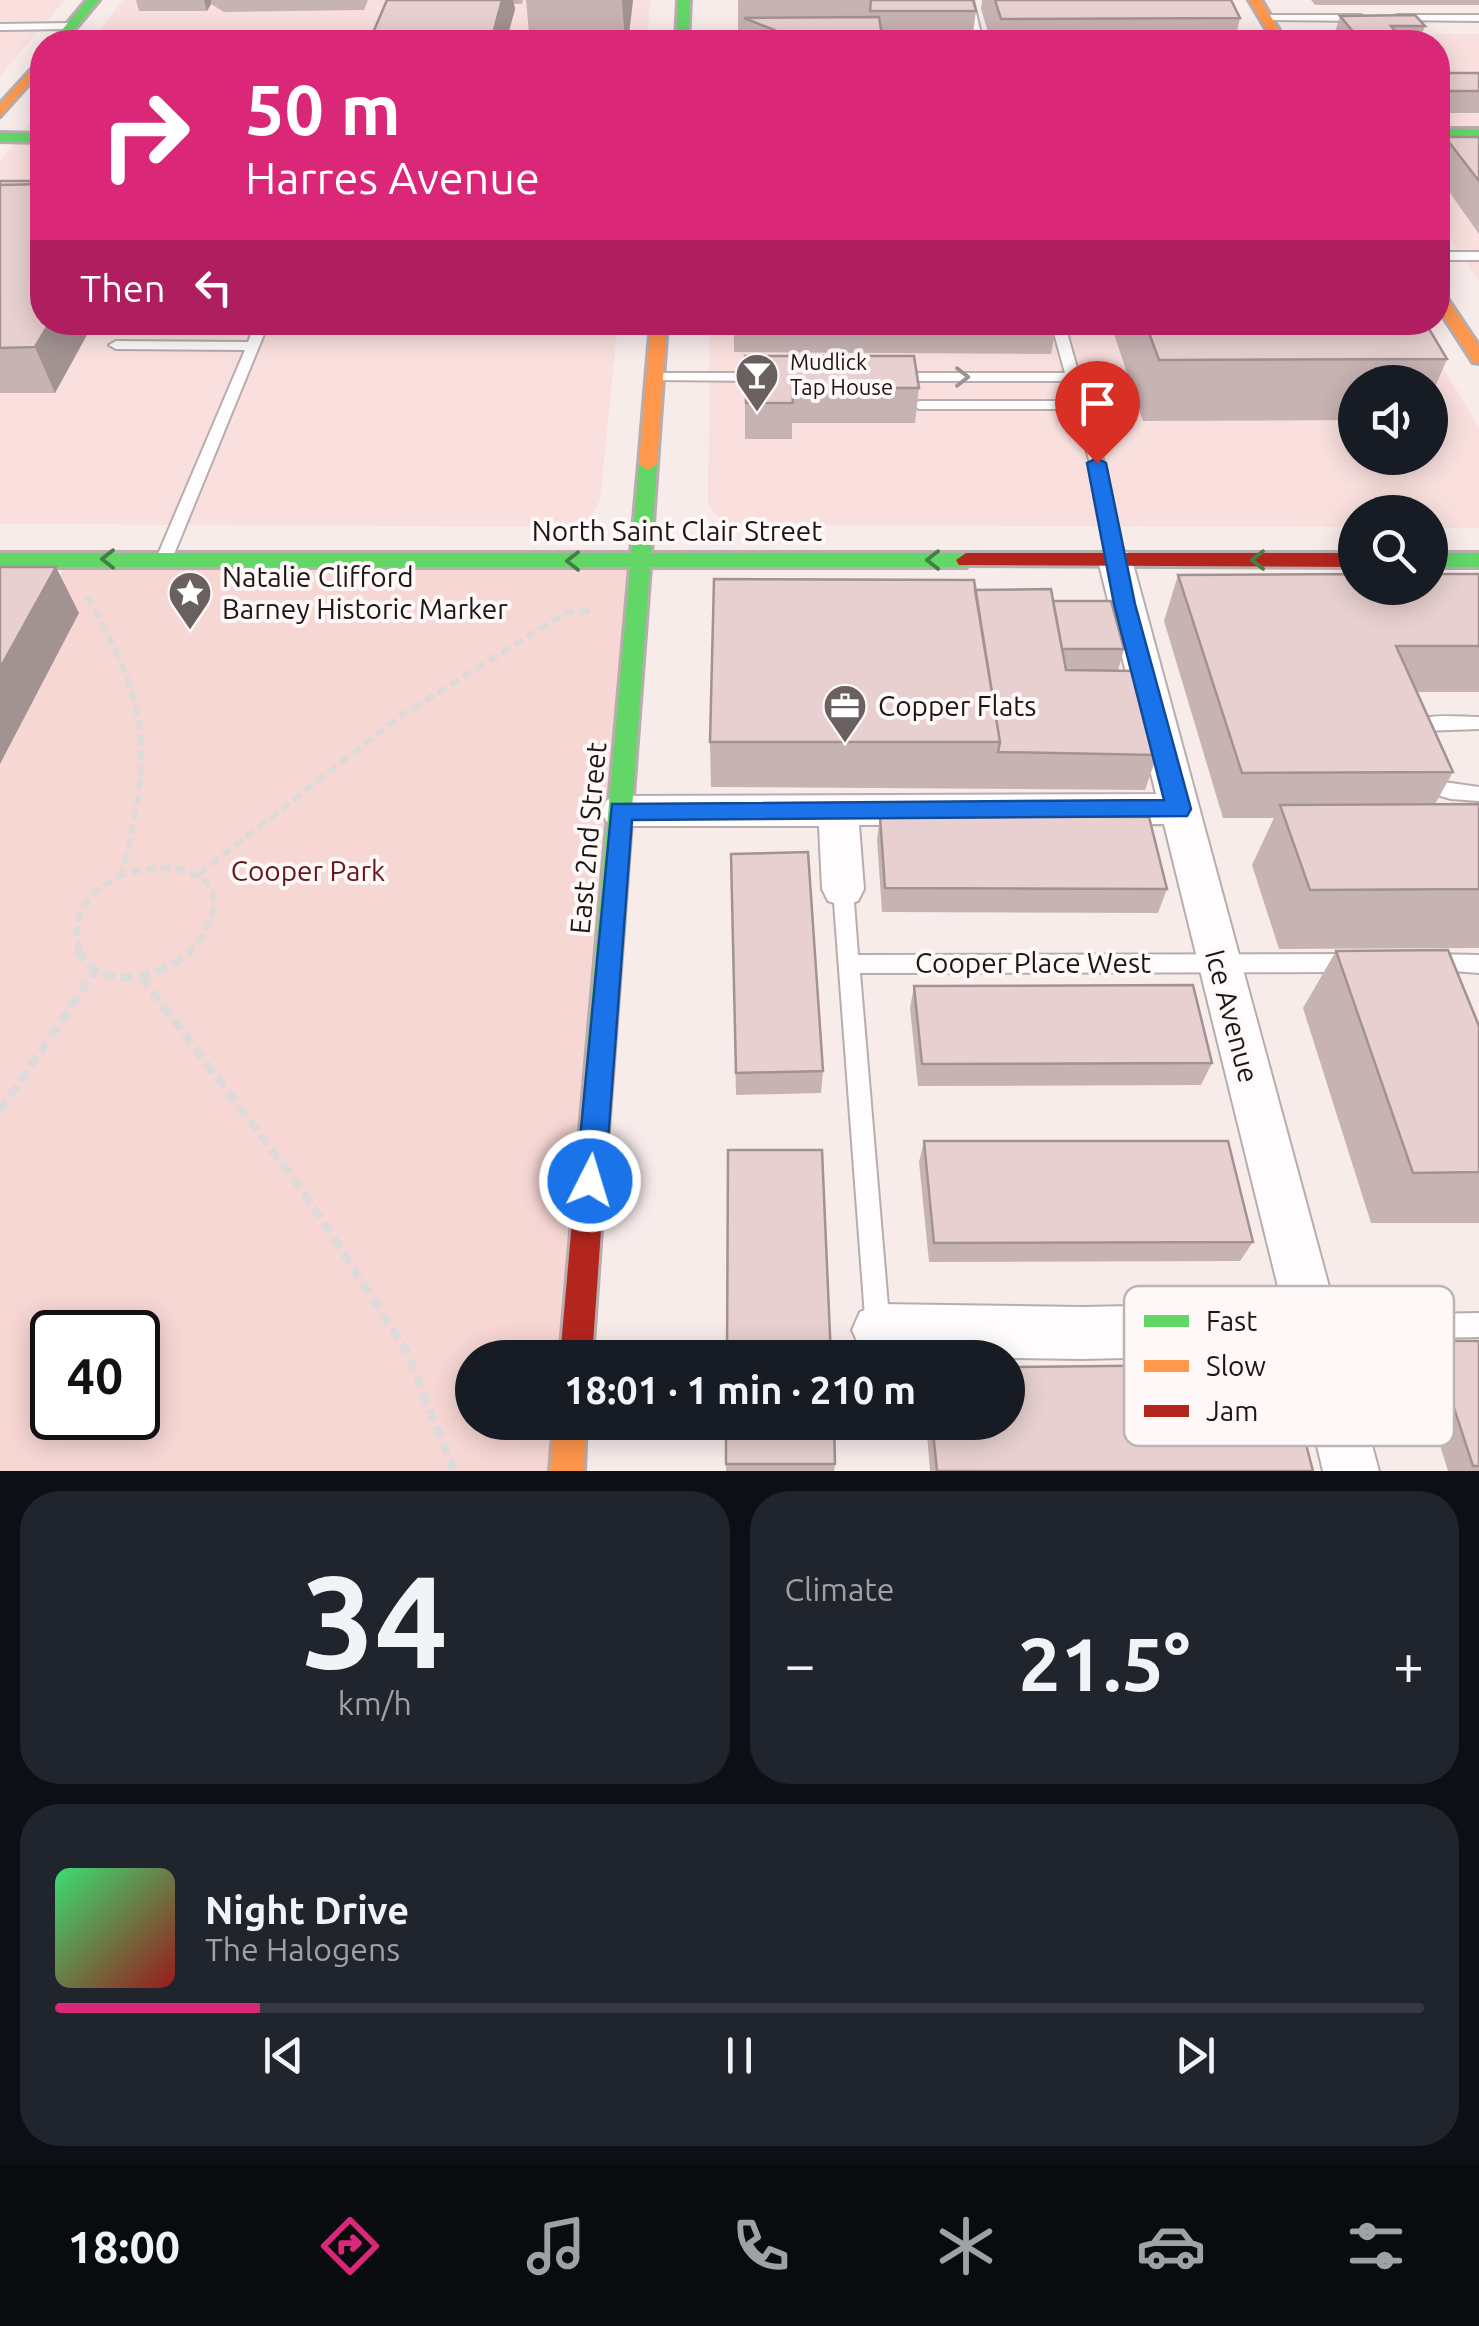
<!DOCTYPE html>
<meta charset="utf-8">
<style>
body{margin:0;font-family:Ubuntu,sans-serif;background:#20242c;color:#f1f3f6;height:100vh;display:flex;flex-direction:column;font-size:38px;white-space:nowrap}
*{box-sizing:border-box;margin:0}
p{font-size:32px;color:#9ea1a6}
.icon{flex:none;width:55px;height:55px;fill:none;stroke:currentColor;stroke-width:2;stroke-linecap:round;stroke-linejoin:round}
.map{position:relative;height:1471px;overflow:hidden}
.drawer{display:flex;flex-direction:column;gap:20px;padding:20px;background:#0d0f14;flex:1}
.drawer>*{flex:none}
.hud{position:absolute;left:30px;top:30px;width:1420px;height:305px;border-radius:40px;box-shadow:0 5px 25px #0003;background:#db2777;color:#fff;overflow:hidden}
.buttons{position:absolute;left:1338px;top:365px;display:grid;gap:20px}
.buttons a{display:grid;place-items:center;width:110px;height:110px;border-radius:50%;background:#171b24;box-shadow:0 5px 25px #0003;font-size:50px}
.speed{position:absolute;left:30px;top:1310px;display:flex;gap:20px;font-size:50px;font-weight:700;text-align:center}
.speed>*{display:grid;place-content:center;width:130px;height:130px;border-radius:50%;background:#171b24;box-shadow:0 5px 25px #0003;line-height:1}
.speed .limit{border:5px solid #111;border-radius:15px;background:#fff;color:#111}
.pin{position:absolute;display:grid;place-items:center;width:85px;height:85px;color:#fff;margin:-102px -42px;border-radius:50% 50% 50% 0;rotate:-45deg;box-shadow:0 0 10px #0007}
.pin .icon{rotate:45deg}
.me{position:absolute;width:110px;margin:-55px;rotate:5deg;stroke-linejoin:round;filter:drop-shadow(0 0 8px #0008)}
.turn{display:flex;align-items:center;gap:35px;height:210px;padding:0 50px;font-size:45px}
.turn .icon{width:130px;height:130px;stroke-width:2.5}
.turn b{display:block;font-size:70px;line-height:85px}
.then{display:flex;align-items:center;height:95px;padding:0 50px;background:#0003;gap:20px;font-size:38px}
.big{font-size:75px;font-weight:600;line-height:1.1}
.drawer .tile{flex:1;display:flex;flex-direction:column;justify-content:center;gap:15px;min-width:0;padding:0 35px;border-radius:40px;background:#20242c}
.drawer .dial{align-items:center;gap:0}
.dial b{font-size:130px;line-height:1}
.song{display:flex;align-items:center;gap:30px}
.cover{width:120px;height:120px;border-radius:15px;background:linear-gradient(135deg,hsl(140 70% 55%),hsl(0 70% 35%))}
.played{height:10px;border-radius:5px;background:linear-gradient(90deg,#db2777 15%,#363941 15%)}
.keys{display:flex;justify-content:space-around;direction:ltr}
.heat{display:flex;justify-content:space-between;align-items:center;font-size:55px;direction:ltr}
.drawer .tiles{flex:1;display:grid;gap:20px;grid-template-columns:1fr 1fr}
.tile:last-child{grid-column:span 2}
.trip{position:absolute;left:455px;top:1340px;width:570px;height:100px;border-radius:50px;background:#171b24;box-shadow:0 5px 25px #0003;font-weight:600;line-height:100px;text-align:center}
.menu{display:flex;height:160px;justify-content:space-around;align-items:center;background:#090b0e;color:#9ea1a6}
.menu .icon{width:70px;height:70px}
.menu .on{color:#db2777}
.menu b{font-size:45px;color:#f1f3f6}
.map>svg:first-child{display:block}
.built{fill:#f9e0de;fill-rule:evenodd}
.green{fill:#f7d7d4;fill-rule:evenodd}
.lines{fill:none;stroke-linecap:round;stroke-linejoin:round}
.lane-casing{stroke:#b7adac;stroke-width:4}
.street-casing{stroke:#b7adac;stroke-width:4}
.fast-casing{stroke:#b7adac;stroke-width:6}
.slow-casing{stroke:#b7adac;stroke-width:6}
.jam-casing{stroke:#b7adac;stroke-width:6}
.path-far1{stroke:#dedada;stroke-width:6;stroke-dasharray:10 5;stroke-linecap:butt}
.path{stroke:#dedada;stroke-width:8;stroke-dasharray:12 6;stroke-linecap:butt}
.lane{fill:#fefcfc;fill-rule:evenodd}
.street{fill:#fefcfc;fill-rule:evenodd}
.fast{fill:#63d668;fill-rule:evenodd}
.slow{fill:#ff974d;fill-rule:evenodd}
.jam{fill:#b3261e;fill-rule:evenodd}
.wall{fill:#c8b3b3}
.shaded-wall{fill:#a29292}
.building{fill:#e8d0d0;stroke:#a29292;stroke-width:2.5}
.oneway{stroke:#999494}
.oneway2{stroke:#447f43}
.route{fill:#1a73e8;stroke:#114b97;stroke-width:2.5}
.labels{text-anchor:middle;stroke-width:8;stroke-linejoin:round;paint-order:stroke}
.far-poi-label{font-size:22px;fill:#1e1515;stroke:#fef9f8;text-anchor:start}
.street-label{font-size:28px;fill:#1e1515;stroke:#fef9f8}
.poi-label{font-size:28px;fill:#1e1515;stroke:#fef9f8;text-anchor:start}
.park-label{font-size:28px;fill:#67161c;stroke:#fef9f8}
.key{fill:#fef9f8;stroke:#bbb5b4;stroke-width:2.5}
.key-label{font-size:28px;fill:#1e1515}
</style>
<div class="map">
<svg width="1479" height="1471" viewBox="0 0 1479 1471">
<rect width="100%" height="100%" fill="#f8eceb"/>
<path class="built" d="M0,0h65l-65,76z
M123,0h528l-5,42h-555z
M1312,34h167v248l-41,-62v-178h-120z
M42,106v216l576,1 -18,177 -10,18 -27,9 -563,-3v-362z
M710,323h706l63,104v101h-49v-16h-75v15l-609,-2 -26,-4 -12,-18zM1355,382h75v76h-75z"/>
<path class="green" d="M68,559l572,2 -64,796 -104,1v64l98,1 -3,48h-567v-771zM52,1332h86v86h-86z"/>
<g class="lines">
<defs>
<path id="lane" d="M963,0h10l10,42h-9z
M1266,15h95l5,3 -5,3 -98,-1 -2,-2z
M1397,15h82v6l-85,-1 -2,-2z
M0,24l72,-1 5,3 -5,3 -72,1z
M151,35l191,1 17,6h-224z
M1438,252h41v8h-41z
M256,322h13l-97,237 -3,4h-10l-3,-4 89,-209 -129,-1 -7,-4 7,-4 132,1z
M1051,322h13l40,141 19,97 -3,4 -5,1 -8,-5 -17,-97 -15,-54h-156l-7,-4 7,-4h154l-6,-20h-172l-7,-4 7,-4h170z
M758,323l6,4 -1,3 -105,2 -6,-4 6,-4z
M655,373h114l7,4 -7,4 -119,-1 -2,-3z
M1479,717v12l-57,2 -11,4 -9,-6c17,-18 54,-12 77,-12z
M1427,771l6,2 4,8 42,6v14l-28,-2 -27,-8 -6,-13 3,-5z
M843,881l7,2 3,6 5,66 494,-1 7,3 3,6 -3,6 -7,3 -492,1 30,357 -2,28h-24l2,-28 -33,-441 3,-6z
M1433,954l46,1v18l-53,-4 -3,-6 3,-6z
M1479,1313v24l-159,3 -9,-3 -3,-9 3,-9 9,-3z"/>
<path id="street" d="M1115,549l12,3 5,8 247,911h-56l-28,-117 -213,5 -204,-3 -18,-8 -8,-18 8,-18 18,-8 204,3 200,-4 -118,-479 -305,1 5,64 -6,12 -15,5 -15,-5 -6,-12 -3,-63h-198l-14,-4 -6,-11 6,-11 14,-4 535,-2 -58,-234 5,-8z"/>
<path id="fast" d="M87,0h12l-35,42h-12z
M678,0h12l-2,42h-12z
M1438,129h41v8h-41z
M0,133l42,1v8l-42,-1z
M648,458l9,6 -6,89h315l10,7 -10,7h-316l-42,564 -4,9 -10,4 -10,-4 -4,-9 50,-564h-630v-14h631l8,-89z
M1430,553h49v14h-49z"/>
<path id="slow" d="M1249,0h12l25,42h-12z
M42,58v11l-42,47v-12z
M1438,292l6,2 35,52v17l-6,-1 -35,-54z
M651,322h16l-10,142 -9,6 -9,-6z
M554,1422h32l-2,49h-34z"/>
<path id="jam" d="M966,553h389v14l-396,-2 -3,-5z
M594,1118l10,4 4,9 -16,227h-32l20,-227 4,-9z"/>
</defs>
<use href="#lane" class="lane-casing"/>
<use href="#street" class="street-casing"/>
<use href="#fast" class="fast-casing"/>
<use href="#slow" class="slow-casing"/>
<use href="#jam" class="jam-casing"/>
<path class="path-far1" d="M87,596c63,112 66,153 35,278
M199,874l200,-157 168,-105 23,-1
M79,951c-27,-109 209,-112 111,0"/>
<path class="path" d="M78,949c21,46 86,29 114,0
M141,977l164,217 101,156 48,121
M0,1111l95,-140"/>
<use href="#lane" class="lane"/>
<use href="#street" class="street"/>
<use href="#fast" class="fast"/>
<use href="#slow" class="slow"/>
<use href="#jam" class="jam"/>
</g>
<path class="wall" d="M136,0h232l-4,10 -140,2 -13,-8 -4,7h-68z
M387,0h136l-1,4h-8l1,5 -7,25h21l-3,-34h107l-5,42h-259z
M738,0h235l3,11 -4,30 -228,1 -6,-1z
M982,0h249l9,18 -4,18 4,6h-249l-10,-33z
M1311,0h168v5h-164z
M1340,16l85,10 -6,16h-80l-5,-6z
M1438,73h41v40h-41z
M1445,137h34v97l-41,-58v-18z
M0,181l42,141h52l-39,71h-55z
M734,322h323l-6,32 -317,-2z
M1110,322h315l22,37 -17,40v-17h-75v38l-212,1z
M745,356l174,32 -4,35h-123v16h-47z
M1479,574v118h-62l36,80 -18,32h44v144l-200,1 -27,-84 22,-47h-51l-59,-197 14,-46z
M975,590l78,11 71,48 -6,22 39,84 -12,35 -434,-3 -1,-45z
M880,816l287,73 -9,24 -276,-1 -5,-72z
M731,854l92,217 -2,22 -85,2z
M1336,951l143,75v197h-108l-68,-215z
M914,986l298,77 -11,22 -283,1 -8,-78z
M924,1141l329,101 -13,19 -311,1 -10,-100z
M1432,1341h47v130h-31l-35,-113z
M726,1422l109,42 -1,7h-108z
M926,1422h82l305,49h-383z"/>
<path class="shaded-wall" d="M204,0h7v4l-4,7z
M502,0h11l2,9 -9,33 -13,-8z
M622,0h11l-5,42h-3z
M50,322h44l-39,71 -20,-46z
M56,567l23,46 -79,151v-96z"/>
<path class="building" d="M387,0h115l-9,34h123l-1,8h-246z
M871,0h102l3,11h-106z
M995,0h236l9,18 -239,1z
M1415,15l10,11h-34l7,9h-42l-16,-19z
M879,17l4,25h-79l-60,-24z
M1236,36l4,6h-98l-3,-5z
M1400,37l5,5h-48l-4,-4z
M1438,73h41v18h-41z
M1445,137h34v44z
M0,181h42v3l-42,1z
M42,184v138h8l-15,25 -35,1v-163z
M1145,322h280l22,37 -288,1z
M745,356h169l5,32h-127l1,15h-47z
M0,567h56l-56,101z
M1355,574v14h75v-14h49v72h-83l57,126 -211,1 -64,-198z
M714,579l260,1 26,162h-290z
M1051,589l15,81 71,1 20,84 -159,-3 2,-10 -25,-152z
M1053,601h58l13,48h-62z
M1479,804v85l-169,1 -30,-85z
M880,816l269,1 18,72 -282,-1z
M808,852l15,219 -87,2 -5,-219z
M1448,950l31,76v146l-66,1 -77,-222z
M1193,985l19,78 -290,1 -8,-78z
M924,1141h304l25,101 -319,1z
M728,1150h94l9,208h-104z
M1432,1341h47v125h-6z
M1285,1364l28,107h-376l-5,-49h76v-55z
M726,1422h108l1,42h-109z"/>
<defs><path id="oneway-chevron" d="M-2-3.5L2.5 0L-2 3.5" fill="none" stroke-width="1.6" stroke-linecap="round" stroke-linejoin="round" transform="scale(2.5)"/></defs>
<use class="oneway" href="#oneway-chevron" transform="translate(962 377)"/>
<g class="oneway2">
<use href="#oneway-chevron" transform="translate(108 559) rotate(180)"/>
<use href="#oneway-chevron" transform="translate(933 560) rotate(180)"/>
<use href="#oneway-chevron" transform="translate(1258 560) rotate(-180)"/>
<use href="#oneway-chevron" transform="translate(573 561) rotate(180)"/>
</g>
<path class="route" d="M1097,458l9,5 29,141 56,205 -4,7 -555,4 -27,361 -4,10 -11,4 -10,-4 -4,-10 36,-377 552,-4 -50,-196 -27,-141z"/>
<defs>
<symbol id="bar-pin" viewBox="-11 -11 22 30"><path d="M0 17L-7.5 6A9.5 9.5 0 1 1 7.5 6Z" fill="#6a6060" stroke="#fef9f8"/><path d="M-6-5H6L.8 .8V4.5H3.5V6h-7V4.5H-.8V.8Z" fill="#fff"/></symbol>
<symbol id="sight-pin" viewBox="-11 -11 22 30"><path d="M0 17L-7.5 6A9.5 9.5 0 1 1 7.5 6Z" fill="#6a6060" stroke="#fef9f8"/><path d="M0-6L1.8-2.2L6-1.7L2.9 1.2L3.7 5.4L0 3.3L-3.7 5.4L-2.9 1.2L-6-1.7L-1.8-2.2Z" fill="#fff"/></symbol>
<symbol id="office-pin" viewBox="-11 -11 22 30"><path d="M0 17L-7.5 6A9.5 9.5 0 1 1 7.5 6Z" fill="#6a6060" stroke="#fef9f8"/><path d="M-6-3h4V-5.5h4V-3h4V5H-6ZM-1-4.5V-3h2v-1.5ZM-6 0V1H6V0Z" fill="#fff"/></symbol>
</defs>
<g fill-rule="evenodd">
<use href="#bar-pin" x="732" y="350" width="50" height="68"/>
<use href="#sight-pin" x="165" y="568" width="50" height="68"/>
<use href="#office-pin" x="820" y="681" width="50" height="68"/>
</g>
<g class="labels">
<g class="far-poi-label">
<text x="790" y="370">Mudlick<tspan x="790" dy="25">Tap House</tspan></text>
</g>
<g class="street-label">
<text x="677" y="541">North Saint Clair Street</text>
<text transform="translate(588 838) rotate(-85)" y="10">East 2nd Street</text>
<text x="1033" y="973">Cooper Place West</text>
<text transform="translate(1232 1016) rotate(75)" y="10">Ice Avenue</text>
</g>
<g class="poi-label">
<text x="222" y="587">Natalie Clifford<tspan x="222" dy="32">Barney Historic Marker</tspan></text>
<text x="878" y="716">Copper Flats</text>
</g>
<g class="park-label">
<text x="308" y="881">Cooper Park</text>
</g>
</g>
<rect x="1124" y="1286" width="330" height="160" rx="15" class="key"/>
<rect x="1144" y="1315" width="45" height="12" fill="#63d668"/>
<rect x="1144" y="1360" width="45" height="12" fill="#ff974d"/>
<rect x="1144" y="1405" width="45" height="12" fill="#b3261e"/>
<g class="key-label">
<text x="1206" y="1331">Fast</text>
<text x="1206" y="1376">Slow</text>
<text x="1206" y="1421">Jam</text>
</g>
</svg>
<div class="buttons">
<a><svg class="icon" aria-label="sound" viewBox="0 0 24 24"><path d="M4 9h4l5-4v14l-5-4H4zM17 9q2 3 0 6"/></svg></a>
<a><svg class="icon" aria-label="search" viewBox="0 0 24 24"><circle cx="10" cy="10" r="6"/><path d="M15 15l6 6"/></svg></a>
</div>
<div class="speed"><div class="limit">40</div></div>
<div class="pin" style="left:1097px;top:463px;background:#d93025"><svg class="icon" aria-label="arrive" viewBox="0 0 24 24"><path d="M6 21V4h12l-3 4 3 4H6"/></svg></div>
<svg class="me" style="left:590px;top:1181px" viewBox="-20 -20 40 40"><circle r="17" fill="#1a73e8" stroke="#fff" stroke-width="3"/><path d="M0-11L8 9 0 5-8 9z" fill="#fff"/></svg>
<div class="trip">18:01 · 1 min · 210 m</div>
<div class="hud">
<div class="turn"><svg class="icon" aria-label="right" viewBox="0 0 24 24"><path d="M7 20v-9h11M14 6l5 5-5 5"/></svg><div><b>50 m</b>Harres Avenue</div></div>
<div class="then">Then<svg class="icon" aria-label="left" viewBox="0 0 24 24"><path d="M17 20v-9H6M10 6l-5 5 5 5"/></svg></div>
</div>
</div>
<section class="drawer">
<div class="tiles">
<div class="tile dial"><b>34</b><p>km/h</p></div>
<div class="tile"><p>Climate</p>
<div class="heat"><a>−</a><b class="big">21.5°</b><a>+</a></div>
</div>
<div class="tile">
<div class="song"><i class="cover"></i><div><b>Night Drive</b><p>The Halogens</p></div></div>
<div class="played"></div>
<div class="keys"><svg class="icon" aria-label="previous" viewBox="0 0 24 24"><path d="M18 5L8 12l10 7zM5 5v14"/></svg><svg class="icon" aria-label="pause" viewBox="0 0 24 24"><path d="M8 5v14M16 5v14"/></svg><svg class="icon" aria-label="next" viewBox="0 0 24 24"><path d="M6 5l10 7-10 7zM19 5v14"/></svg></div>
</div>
</div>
</section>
<nav class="menu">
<b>18:00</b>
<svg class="icon on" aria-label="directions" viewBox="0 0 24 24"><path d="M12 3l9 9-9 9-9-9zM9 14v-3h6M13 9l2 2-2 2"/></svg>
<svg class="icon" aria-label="music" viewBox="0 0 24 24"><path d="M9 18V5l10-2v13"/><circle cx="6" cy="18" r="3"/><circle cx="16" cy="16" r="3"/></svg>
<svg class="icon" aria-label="phone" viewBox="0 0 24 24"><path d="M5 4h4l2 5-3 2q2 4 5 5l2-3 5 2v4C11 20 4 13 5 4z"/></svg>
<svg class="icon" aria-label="climate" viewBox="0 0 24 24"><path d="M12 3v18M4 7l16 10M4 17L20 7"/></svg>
<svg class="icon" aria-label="car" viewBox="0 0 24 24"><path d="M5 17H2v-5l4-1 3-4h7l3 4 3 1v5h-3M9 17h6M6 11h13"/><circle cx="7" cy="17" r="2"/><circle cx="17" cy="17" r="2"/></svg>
<svg class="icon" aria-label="filters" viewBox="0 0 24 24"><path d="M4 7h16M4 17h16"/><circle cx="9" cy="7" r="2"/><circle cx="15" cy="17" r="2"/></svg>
</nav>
